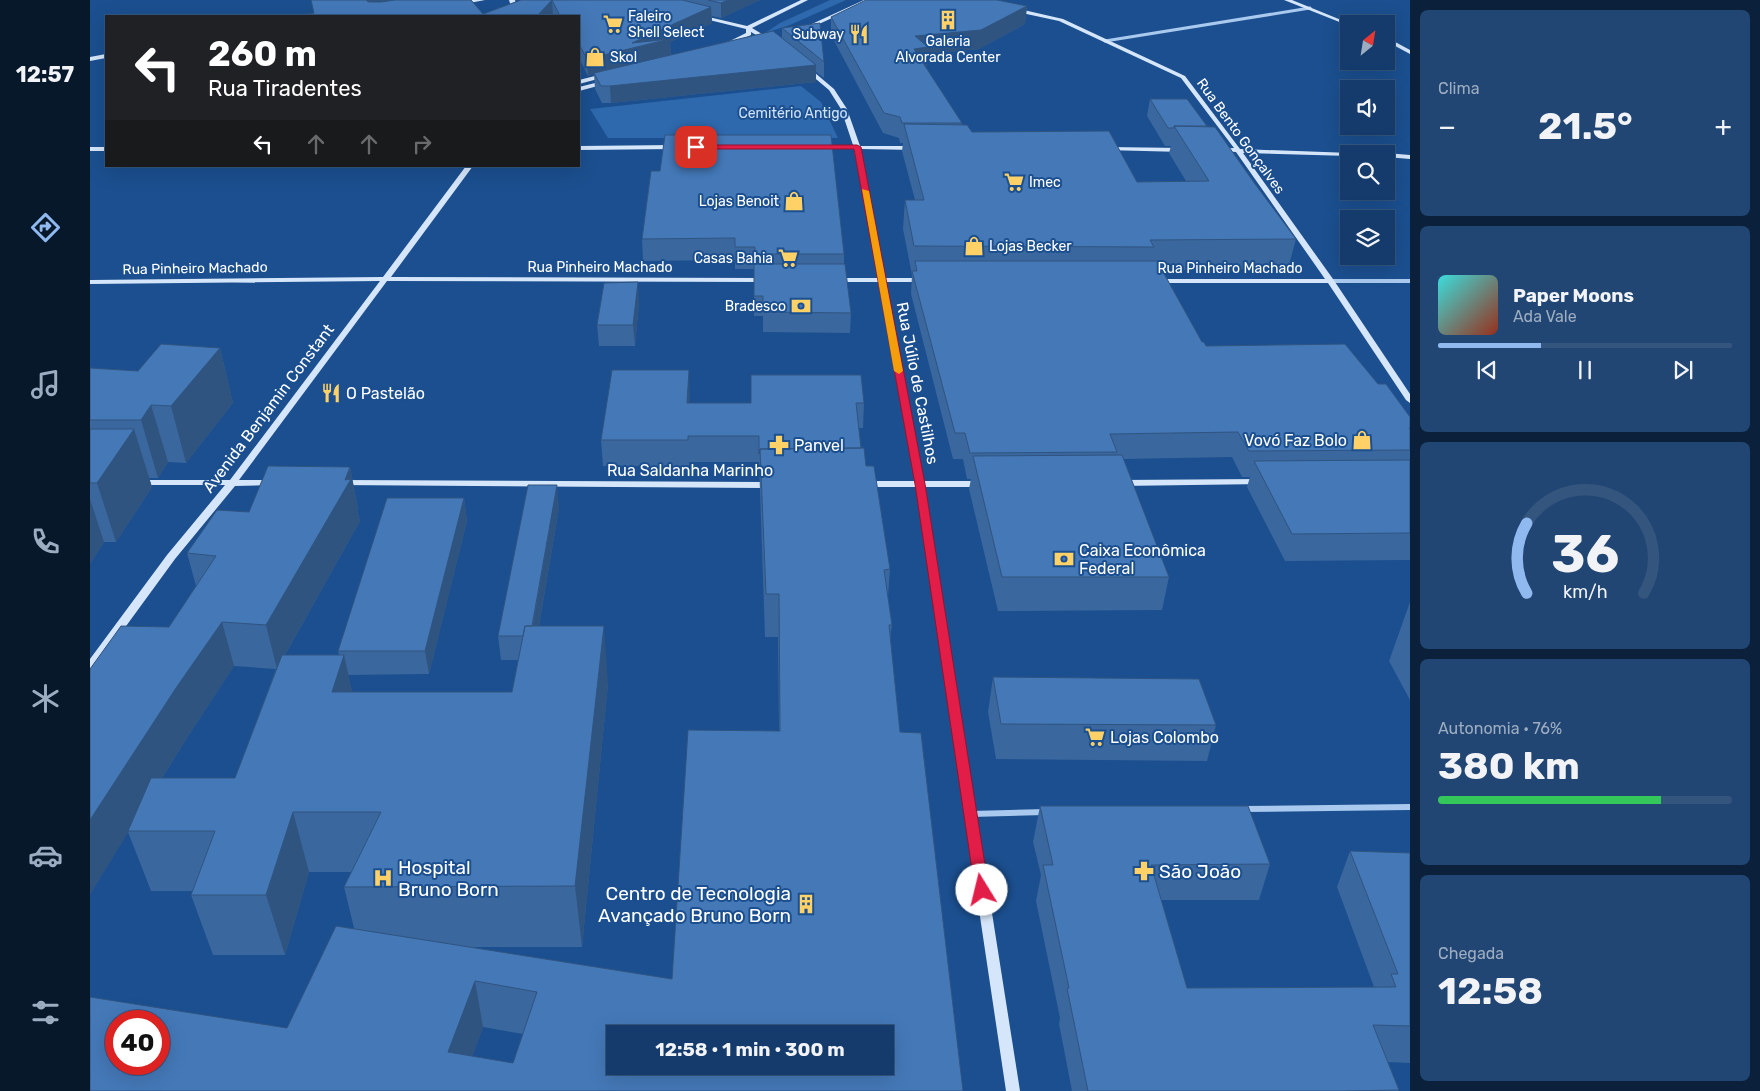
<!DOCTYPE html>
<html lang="pt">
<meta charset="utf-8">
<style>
body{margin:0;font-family:Rubik,sans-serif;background:#214673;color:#f1f3f6;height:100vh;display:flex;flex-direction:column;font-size:19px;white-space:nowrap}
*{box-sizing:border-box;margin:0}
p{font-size:16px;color:#9dadc1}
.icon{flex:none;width:28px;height:28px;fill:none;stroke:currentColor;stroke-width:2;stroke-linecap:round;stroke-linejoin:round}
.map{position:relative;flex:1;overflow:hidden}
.panel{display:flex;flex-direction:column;gap:10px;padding:10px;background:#0b203b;width:350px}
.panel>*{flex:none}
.banner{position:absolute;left:15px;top:15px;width:475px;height:152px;border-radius:0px;box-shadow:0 5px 20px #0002,0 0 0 1px #33557e;background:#202124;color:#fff;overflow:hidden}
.needle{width:32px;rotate:30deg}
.tools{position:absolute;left:1250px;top:15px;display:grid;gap:10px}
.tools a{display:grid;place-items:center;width:55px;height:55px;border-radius:0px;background:#143b6b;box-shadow:0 5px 20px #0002,0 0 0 1px #33557e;font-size:25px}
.speed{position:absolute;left:15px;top:1010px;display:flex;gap:10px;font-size:25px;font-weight:700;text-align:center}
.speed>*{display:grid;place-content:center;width:65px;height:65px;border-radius:50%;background:#143b6b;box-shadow:0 5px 20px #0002,0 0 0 1px #33557e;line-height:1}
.speed .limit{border:8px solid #d22;background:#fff;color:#111}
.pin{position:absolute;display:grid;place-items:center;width:42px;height:42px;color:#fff;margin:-21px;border-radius:10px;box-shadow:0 2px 8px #0006}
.me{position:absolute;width:55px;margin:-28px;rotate:351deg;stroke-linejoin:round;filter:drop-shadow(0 0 4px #0008)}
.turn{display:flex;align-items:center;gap:18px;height:105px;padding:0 20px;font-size:22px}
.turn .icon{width:65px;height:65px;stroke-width:2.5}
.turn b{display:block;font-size:35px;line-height:42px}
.lanes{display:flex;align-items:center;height:48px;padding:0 20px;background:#0003;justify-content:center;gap:25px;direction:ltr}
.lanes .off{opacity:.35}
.big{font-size:38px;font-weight:700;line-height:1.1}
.panel .card{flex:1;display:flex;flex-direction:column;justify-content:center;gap:8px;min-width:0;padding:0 18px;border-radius:8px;background:#214673}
.panel .dial{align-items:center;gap:0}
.dial svg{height:130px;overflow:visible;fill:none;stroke:#33557e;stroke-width:7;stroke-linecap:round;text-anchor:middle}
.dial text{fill:#f1f3f6;stroke:none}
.song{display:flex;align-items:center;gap:15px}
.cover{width:60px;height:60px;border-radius:8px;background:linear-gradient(135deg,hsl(180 70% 55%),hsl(10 70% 35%))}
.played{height:5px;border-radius:2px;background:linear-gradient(90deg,#90b9f0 35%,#33557e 35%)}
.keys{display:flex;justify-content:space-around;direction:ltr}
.heat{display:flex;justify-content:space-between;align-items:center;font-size:28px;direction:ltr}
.charge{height:8px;border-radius:4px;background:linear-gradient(90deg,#34c759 76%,#33557e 0)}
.trip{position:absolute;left:516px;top:1025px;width:288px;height:50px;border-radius:0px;background:#143b6b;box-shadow:0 5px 20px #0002,0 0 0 1px #33557e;font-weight:700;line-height:50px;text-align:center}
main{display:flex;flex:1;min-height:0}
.tabs{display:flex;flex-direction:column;width:90px;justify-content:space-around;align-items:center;background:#08182b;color:#9dadc1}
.tabs .icon{width:35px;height:35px}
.tabs .active{color:#90b9f0}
.tabs b{font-size:22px;color:#f1f3f6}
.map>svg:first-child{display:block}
.green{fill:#2e69ad}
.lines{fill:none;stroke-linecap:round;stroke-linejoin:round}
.street-far2{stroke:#a9c9ee;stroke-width:3}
.street-far1{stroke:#a9c9ee;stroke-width:4}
.street{stroke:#a9c9ee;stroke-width:6}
.secondary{fill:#d6e6fa;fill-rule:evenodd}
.wall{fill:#3a679d;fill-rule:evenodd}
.shaded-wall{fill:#305480}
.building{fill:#4478b7;stroke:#305480;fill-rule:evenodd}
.route{fill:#e11d48;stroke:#92132f}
.slow{fill:#f59e0b}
.labels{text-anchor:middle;stroke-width:4;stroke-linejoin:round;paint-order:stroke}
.far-poi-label{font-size:14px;fill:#fff;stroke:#1b4f8f;text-anchor:start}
.far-park-label{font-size:14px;fill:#cfe3fa;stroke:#1b4f8f}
.far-street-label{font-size:14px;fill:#fff;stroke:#1b4f8f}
.street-label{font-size:16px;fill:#fff;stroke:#1b4f8f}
.poi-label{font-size:16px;fill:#fff;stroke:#1b4f8f;text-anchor:start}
.near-poi-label{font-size:19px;fill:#fff;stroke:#1b4f8f;text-anchor:start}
</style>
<main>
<nav class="tabs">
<b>12:57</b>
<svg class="icon active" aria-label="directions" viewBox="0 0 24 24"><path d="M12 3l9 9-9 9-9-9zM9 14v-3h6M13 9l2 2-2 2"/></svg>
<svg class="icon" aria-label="music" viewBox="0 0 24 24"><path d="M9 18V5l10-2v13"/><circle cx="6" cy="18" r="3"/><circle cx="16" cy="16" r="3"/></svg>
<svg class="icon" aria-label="phone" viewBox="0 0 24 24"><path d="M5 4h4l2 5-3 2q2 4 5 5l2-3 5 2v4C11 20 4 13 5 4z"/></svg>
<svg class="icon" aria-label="climate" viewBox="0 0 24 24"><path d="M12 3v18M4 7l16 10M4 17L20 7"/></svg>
<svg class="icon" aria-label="car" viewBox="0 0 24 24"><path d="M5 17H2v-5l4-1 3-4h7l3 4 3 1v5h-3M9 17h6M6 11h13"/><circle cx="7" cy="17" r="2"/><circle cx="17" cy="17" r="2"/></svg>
<svg class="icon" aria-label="filters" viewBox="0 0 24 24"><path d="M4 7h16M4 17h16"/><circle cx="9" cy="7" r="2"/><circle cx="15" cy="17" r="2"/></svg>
</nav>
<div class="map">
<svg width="1320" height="1091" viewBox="0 0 1320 1091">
<rect width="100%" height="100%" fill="#1b4f8f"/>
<path class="green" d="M740,0h16l-56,25 -25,8 15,-10z
M711,86l20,16 17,36h-230l-18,-29z"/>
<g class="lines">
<path class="street-far2" d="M1015,41l205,-33"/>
<path class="street-far1" d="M1240,281h80"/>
<path class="street" d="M1153,809l167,-2
M881,814l74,-2"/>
<path class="secondary" d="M380,0h15l-26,5 -3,-2z
M419,0h6l4,16h-5z
M711,0h7l-56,28 20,12 1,1 -3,2 -19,-11v3l-21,10h-4v-2l20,-10v-4l-49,-12 3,-2 47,11z
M774,0h7l-65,30 -5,-1z
M1194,0h8l59,24 -4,1z
M925,8l48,11 122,57 55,73 111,4 1,1h-3v2l-106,-3 90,126 77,115v9l-4,-3 -78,-117h-178l-1,-2 4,-2h172l-89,-127 -18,-1v-2l16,-1 -53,-70 -122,-57 -46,-10z
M1296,37l24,13v4l-24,-13z
M16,54v4l-16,3v-4z
M714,67h4l26,22 13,20 13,37h55l3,2 -3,2 -54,-1 24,129h39l4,2 -4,2h-38l38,199h58l5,3 -5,3h-57l95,604h-14l-90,-604h-52l-5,-3 5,-3h51l-37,-199h-45l-4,-2 4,-2h45l-24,-129h-34l-3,-2 3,-2h33l-12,-36 -12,-19 -25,-21z
M517,73l3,2 -1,1 -30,8v-4z
M517,80l2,1v2l-30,8v-4z
M489,146l96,-1 3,2 -3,2 -96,1z
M0,147h16v4h-16z
M1017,147l76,1 3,2 -3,2 -78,-2 -1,-1z
M1296,153l24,2v4l-24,-2v-3h-2z
M376,166h7l-82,111 375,1 4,2 -4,2 -379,-1 -148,199h35l3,1 2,2 -2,2 -42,1 -60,73 -81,111 -4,1v-12l77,-104 58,-70h-86l-5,-3 2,-2h94l150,-199 -290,3v-4l293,-3z
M1172,479l3,1 2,2 -2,2 -146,2 -5,-3 5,-3z
M251,480l431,2 5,3 -5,3 -434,-3 -2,-2 2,-2z"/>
</g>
<path class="wall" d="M221,0h160l12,14 38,-14h239l-39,18 -9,-2v7l-42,19 1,13 111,-17v-10l42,34v16l-8,-6v10l-205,21h-9l-7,-14 -1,-15 -6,2 -9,-18v-42l-265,-3z
M937,6l-2,18 -46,25 -51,5 -1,12h-2l37,57v2l10,7 165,50 49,-1 -17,-28 2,-7h-6l-18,-30 3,-17 57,27 48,58 41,55 -8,30 -127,1 41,72 4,4 172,38 32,33v143l-125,1 -38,-74 3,-10h-8l-10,-20 -109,2 46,118 -7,33 -164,1 -29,-122 2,-10h-4l-4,-20h-10l-42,-165 1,-19 -9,-46 2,-29h10l-13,-49 1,-8h-3l-1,-5 -16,-5 -52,-98v-18z
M561,171l193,83v10l7,49 -1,20 -87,-1v-16h-9v-47h-19v-9l-92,1 -1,-22z
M549,302l-4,44h-36l-2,-21z
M130,348l13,55 -47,60 -18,-1 -10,16h-9l3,9 -36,55h-12l-14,22v-196l48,3z
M600,395l-1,8h175l-1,25h-4l2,20 29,121 -2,28 4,28 -2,14 10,93 63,359h-873l2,-93 195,30 67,-100 -10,-41 7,-15h-42l-24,83h-72l-22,-60 2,-4h-42l-23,-59 -38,62v-225l79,-42 27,-41 -9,-33 62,-41 101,-45 8,42 -1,1 3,11 -75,134h54l-1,-4 126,-153 3,23 -38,153 -81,1 4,17h160l6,-32h-17l-3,-24 61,-128 -20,118 69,58 -26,263h-111l201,32 107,-248 -1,-94h-13l-6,-175h-70v4h-86l-2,-26zM144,666l42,3 -41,109h-73l28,-45zM393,1027l40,7 -10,29 -41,-6z
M1320,602v98l-21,-39z
M903,677l223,48 -9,36 -211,-2 -8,-47z
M950,806l230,58 -11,36h-98l26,88 187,-1 -37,-100 13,-36 60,2v210l-23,-1 12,28 -1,1h-326l-13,-67 1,-6 -24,-117 5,-26 -8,-33z"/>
<path class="shaded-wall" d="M277,0h93l-91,16z
M462,0l1,16h-16z
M638,0h32l-39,18v-15z
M937,6l-2,18 -46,25 -51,5 -1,12 -14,2 2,-32z
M621,7l1,16 -42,19 1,13 -77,18v1l-6,2 -1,-17 45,-16z
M726,65v17l-205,21 -1,-17z
M548,282l1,20 -4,44 -2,-21z
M130,348l13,55 -47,60 -15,-57z
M599,370l1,25 -2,33 -1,-25z
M61,405l17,57 -10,16 -17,-58z
M44,429l18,58 -36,55 -19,-59z
M260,467l8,42 -1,1 3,11 -83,148 -11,-44 79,-145z
M467,485l2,23 -26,152 -2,-24z
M374,498l3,23 -38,153 -4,-23z
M0,499l14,43 -14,22z
M132,622l12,44 -44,67 -100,161v-74l86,-132z
M514,626l4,58 -26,263 -7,-61z
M254,655l13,58 -25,-21z
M203,812l16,60 -24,83 -19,-60z
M385,981l8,46 -23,64 -12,-39z"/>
<path class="building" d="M221,0h56v1l2,1h12l14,-2h76l12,14 38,-14h31l-15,16h-245l22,-3z
M462,0h130l29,7 -79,36 38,-4 -83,20 -8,-15v-28h-19z
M618,0h20l-7,3z
M776,0h131l30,6 -46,24 -66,6 13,11 -14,2 48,74h-60l-2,-6 -16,-4 -53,-96z
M730,23l4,39 -42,-34z
M683,31l43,34 -206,21h-9l-7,-13z
M1060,99h37l20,27h-33v2h-6z
M814,124l63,1 5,7 137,-1 28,51 72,-1 -35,-55 41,1 40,57 41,55 -146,1 4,7 -240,-1 -9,-46h19z
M575,135h166l13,119h-89v-7h-20v-9l-93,1 9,-68h9z
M825,261h242l45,81h2l2,4 139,-2 33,40h8l24,33v11h-1l1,2v20l-161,1 -11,-19 -128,2 7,18 -147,1 -5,-20h-10l-43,-162h5z
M664,264h91l6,49 -88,-1v-16h-9z
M548,282l-5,43h-36l7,-42z
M71,344l59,4 -49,58 -20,-1 -10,15h-51v-52l48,3z
M522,370h77l-2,33h64v-28h110l3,28h-8l5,45 -101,1 -1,5v-18h-71v4h-87z
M0,429h44l-37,54h-7z
M774,448l2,18h8l16,103 -6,1 8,55h-3l11,107 21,1 42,358h-873v-94l197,31 49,-102 336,53 16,-249 92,1 -1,-137h-13l-6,-145zM385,981l62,11 -24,71 -65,-11zM26,1021h43v43h-43zM525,1034h270v32h-270z
M1032,455l47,122h-167l-29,-121z
M1320,460v73l-118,1 -38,-73z
M178,466l82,1 -5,13 6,-1 -85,146 -44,-3 -46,66 -86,132v-151l31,-43 48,1 47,-71 -29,-3 30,-43 32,2z
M438,485h29l-25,141h-7l-2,10h-25z
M297,498h77l-39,153h-87z
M435,626h79l-29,260 -231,1 37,-75h-88l-27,83h-75l24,-64h-87l23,-53h84l47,-123h62l-12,37h180z
M903,677l206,2 17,46 -215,-1z
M950,806h208l22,58 -119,1 36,123 209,-1 -5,-13h7l-48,-123 60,2v173l-37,-1 26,65 -56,1h-255l-21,-103h2l-26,-123h10z"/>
<path class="route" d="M606,145h161l4,2 64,337 64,406 -2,4 -5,2 -5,-2 -2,-4 -60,-406 -61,-335h-160v-3z"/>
<path class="slow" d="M772,189l7,2 34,180 -4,3 -5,-3z"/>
<defs>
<symbol id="building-bare" viewBox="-9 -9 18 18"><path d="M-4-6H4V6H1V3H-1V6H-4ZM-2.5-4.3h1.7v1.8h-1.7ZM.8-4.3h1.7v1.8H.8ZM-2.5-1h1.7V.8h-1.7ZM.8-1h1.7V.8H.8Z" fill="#ffd166" stroke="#1b4f8f" stroke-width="2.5" paint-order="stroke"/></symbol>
<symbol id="supermarket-bare" viewBox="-9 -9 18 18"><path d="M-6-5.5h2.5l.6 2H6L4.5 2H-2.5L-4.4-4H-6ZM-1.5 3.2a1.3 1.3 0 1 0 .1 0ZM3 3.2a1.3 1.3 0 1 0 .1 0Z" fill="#ffd166" stroke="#1b4f8f" stroke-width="2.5" paint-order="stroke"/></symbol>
<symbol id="restaurant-bare" viewBox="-9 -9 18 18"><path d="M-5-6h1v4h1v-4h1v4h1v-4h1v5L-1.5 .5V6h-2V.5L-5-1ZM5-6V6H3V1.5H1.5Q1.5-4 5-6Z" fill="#ffd166" stroke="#1b4f8f" stroke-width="2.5" paint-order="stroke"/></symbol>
<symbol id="shop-bare" viewBox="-9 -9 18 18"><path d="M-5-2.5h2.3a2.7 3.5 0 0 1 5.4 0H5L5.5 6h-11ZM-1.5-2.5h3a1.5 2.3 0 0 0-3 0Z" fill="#ffd166" stroke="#1b4f8f" stroke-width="2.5" paint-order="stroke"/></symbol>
<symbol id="bank-bare" viewBox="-9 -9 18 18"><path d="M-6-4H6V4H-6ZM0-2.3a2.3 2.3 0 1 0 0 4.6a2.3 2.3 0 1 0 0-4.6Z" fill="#ffd166" stroke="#1b4f8f" stroke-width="2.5" paint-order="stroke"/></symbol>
<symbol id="pharmacy-bare" viewBox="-9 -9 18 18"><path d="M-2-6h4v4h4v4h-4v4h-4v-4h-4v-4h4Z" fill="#ffd166" stroke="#1b4f8f" stroke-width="2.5" paint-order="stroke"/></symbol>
<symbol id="hospital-bare" viewBox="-9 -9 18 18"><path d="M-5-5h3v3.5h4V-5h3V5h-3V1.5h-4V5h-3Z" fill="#ffd166" stroke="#1b4f8f" stroke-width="2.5" paint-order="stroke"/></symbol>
</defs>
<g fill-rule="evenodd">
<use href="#building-bare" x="844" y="6" width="28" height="28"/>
<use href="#supermarket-bare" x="509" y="10" width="28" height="28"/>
<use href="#restaurant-bare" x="755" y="20" width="28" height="28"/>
<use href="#shop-bare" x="491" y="43" width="28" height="28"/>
<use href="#supermarket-bare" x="910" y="168" width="28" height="28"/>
<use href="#shop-bare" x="690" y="187" width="28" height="28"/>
<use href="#shop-bare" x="870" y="232" width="28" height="28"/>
<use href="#supermarket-bare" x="684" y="244" width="28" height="28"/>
<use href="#bank-bare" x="697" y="292" width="28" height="28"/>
<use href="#restaurant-bare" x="227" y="379" width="28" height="28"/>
<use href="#shop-bare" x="1258" y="426" width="28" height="28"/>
<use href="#pharmacy-bare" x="675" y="431" width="28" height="28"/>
<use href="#bank-bare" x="960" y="545" width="28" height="28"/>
<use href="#supermarket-bare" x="991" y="723" width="28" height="28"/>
<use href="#pharmacy-bare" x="1040" y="857" width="28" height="28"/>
<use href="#hospital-bare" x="279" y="864" width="28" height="28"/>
<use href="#building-bare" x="702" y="890" width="28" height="28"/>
</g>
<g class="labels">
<g class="far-poi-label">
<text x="538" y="21">Faleiro<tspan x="538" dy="16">Shell Select</tspan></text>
<text x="754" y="39" text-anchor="end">Subway</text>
<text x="858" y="46" text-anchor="middle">Galeria<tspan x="858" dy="16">Alvorada Center</tspan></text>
<text x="520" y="62">Skol</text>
<text x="939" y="187">Imec</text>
<text x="689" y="206" text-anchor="end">Lojas Benoit</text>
<text x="899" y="251">Lojas Becker</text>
<text x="683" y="263" text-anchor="end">Casas Bahia</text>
<text x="696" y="311" text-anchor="end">Bradesco</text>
</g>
<g class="far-park-label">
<text x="703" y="118">Cemitério Antigo</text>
</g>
<g class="far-street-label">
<text transform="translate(1151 136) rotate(54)" y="5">Rua Bento Gonçalves</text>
<text x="510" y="272">Rua Pinheiro Machado</text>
<text transform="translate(105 268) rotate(-1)" y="5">Rua Pinheiro Machado</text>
<text x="1140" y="273">Rua Pinheiro Machado</text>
</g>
<g class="street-label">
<text transform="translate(828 383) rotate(79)" y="6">Rua Júlio de Castilhos</text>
<text transform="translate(178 408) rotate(-53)" y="6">Avenida Benjamin Constant</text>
<text x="600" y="476">Rua Saldanha Marinho</text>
</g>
<g class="poi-label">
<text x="256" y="399">O Pastelão</text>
<text x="1257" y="446" text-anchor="end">Vovó Faz Bolo</text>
<text x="704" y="451">Panvel</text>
<text x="989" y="556">Caixa Econômica<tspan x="989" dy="18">Federal</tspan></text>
<text x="1020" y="743">Lojas Colombo</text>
</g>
<g class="near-poi-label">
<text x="308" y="874">Hospital<tspan x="308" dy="22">Bruno Born</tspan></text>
<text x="1069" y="878">São João</text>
<text x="701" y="900" text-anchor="end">Centro de Tecnologia<tspan x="701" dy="22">Avançado Bruno Born</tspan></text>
</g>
</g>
</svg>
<div class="tools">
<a><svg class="needle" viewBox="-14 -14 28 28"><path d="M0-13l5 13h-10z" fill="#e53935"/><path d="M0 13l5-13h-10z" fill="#9dadc1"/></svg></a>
<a><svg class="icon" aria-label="sound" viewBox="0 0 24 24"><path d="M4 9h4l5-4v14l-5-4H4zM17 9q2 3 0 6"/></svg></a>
<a><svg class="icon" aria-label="search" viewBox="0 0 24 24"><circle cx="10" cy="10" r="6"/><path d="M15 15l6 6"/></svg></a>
<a><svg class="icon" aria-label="layers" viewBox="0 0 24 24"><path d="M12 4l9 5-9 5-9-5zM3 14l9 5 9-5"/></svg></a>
</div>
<div class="speed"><div class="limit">40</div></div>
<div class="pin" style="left:606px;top:147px;background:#d93025"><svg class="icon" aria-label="arrive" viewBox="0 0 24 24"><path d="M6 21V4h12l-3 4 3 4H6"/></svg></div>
<svg class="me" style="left:892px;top:890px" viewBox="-20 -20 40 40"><circle r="19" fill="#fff"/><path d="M0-13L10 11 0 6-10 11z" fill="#e11d48"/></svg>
<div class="trip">12:58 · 1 min · 300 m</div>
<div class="banner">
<div class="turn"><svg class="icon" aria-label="left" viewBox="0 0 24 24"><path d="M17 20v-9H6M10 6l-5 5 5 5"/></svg><div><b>260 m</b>Rua Tiradentes</div></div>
<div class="lanes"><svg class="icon" aria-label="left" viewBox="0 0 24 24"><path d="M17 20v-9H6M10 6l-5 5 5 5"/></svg><svg class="icon off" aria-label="ahead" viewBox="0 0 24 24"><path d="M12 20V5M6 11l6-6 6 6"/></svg><svg class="icon off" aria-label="ahead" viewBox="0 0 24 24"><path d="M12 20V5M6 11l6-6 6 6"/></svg><svg class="icon off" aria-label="right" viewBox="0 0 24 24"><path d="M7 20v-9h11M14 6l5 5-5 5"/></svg></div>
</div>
</div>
<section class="panel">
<div class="card"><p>Clima</p>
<div class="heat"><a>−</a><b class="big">21.5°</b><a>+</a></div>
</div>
<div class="card">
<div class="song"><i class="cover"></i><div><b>Paper Moons</b><p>Ada Vale</p></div></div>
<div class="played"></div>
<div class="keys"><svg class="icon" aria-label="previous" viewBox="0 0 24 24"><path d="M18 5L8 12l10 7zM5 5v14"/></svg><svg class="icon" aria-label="pause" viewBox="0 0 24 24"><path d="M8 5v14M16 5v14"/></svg><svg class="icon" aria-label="next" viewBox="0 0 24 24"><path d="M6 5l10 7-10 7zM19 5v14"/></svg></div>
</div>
<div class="card dial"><svg viewBox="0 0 100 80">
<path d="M14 69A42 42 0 1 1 86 69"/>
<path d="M14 69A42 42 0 0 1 14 26" stroke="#90b9f0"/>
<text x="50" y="56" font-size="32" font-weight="700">36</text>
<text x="50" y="72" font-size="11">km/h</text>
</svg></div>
<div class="card"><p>Autonomia · 76%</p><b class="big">380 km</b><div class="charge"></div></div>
<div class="card"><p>Chegada</p><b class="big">12:58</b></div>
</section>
</main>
